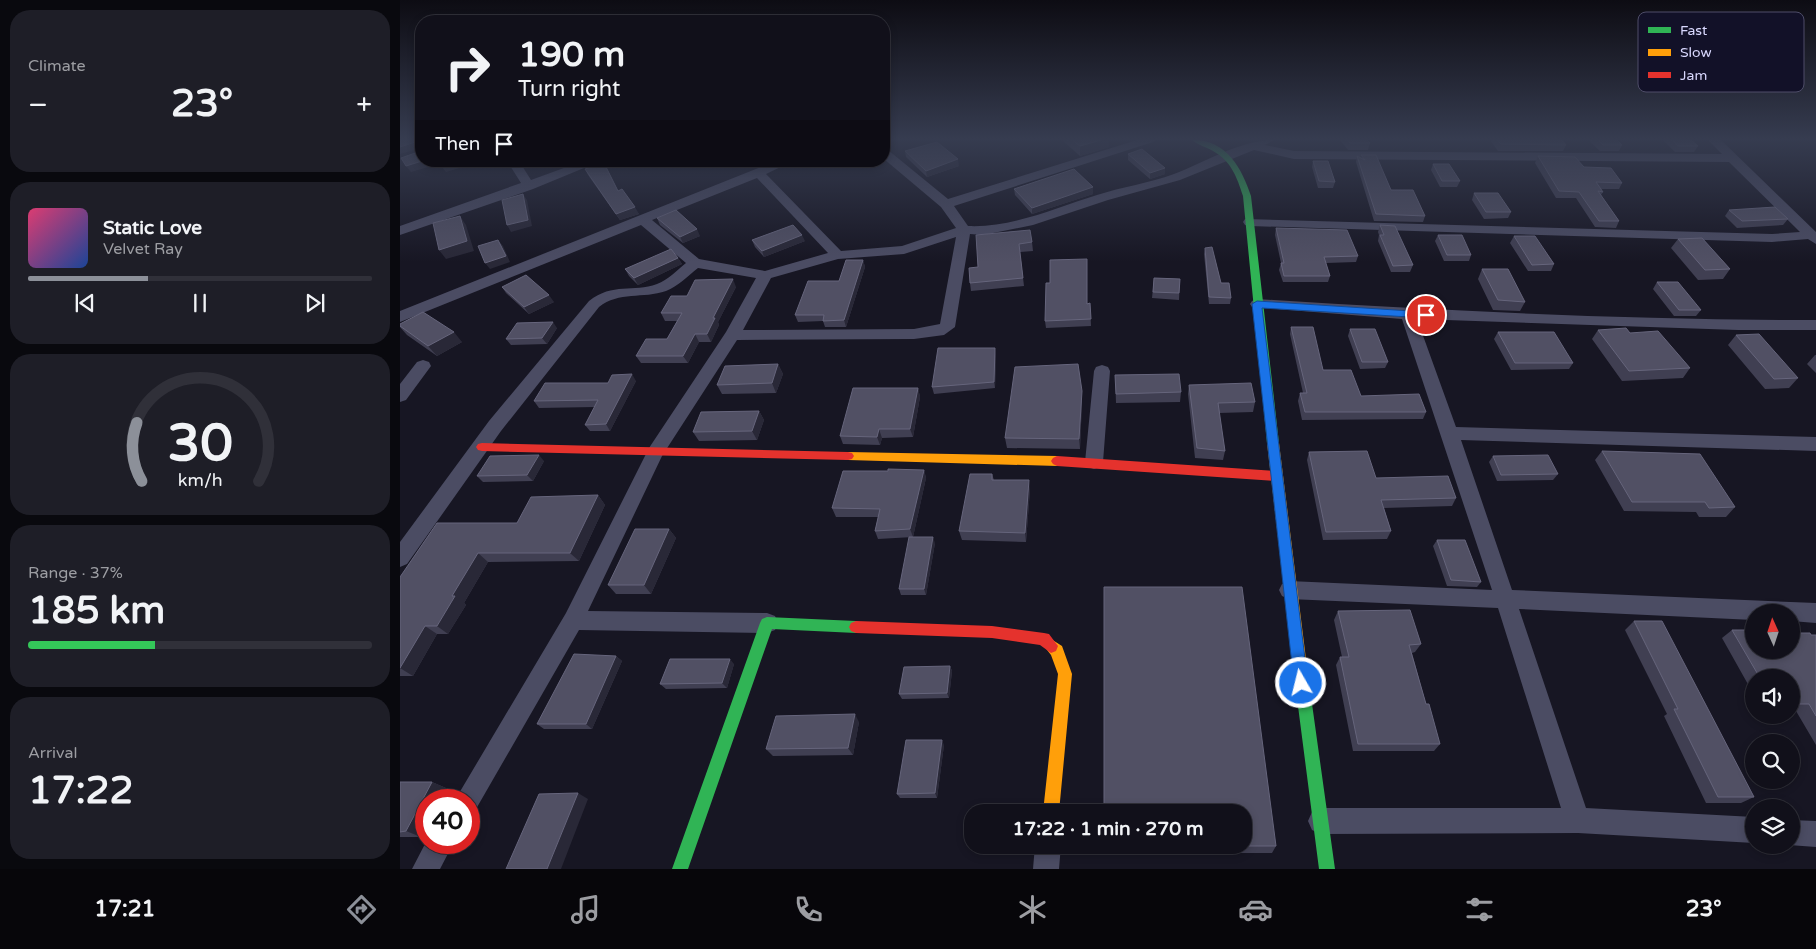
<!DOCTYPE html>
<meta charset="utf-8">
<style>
body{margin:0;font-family:"Varela Round",sans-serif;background:#1e1e27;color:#f1f3f6;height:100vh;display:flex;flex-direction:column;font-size:19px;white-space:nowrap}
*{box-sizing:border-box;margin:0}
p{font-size:16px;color:#9c9da2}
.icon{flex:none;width:28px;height:28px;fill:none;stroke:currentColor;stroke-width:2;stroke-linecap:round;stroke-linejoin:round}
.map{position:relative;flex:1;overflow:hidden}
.panel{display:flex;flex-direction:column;gap:10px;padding:10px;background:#09090e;width:400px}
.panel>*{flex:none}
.banner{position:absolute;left:15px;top:15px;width:475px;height:152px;border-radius:20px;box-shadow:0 2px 8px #0003,0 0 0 1px #303039;background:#11101a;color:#f1f3f6;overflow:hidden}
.needle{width:32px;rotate:357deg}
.tools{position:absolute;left:1345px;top:604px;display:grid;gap:10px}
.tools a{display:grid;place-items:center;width:55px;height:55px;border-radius:50%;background:#11101a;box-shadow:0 2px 8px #0003,0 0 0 1px #303039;font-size:25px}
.speed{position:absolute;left:15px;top:789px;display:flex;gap:10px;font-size:25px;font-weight:700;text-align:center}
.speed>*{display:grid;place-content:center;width:65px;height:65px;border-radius:50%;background:#11101a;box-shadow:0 2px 8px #0003,0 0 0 1px #303039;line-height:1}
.speed .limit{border:8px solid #d22;background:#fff;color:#111}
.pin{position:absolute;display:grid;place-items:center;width:42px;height:42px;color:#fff;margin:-21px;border:2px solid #fff;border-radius:50%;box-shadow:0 1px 5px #0007}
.me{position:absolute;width:55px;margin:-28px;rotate:352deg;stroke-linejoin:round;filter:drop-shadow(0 0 4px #0008)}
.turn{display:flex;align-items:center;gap:18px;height:105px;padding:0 20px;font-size:22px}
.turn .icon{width:65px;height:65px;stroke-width:2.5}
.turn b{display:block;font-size:35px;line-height:42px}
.then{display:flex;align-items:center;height:48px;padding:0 20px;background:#0003;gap:10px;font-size:19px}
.big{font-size:38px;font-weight:700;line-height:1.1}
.panel .card{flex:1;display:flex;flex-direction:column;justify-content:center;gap:8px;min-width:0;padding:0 18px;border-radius:20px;background:#1e1e27}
.panel .dial{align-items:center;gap:0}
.dial svg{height:130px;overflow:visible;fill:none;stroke:#303039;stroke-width:7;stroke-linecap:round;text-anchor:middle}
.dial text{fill:#f1f3f6;stroke:none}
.song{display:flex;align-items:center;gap:15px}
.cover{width:60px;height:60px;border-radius:8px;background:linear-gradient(135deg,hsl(340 70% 55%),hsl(220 70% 35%))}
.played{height:5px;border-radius:2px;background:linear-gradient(90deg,#8c9099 35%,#303039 35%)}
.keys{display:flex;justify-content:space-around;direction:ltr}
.heat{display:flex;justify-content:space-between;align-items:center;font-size:28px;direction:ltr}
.charge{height:8px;border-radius:4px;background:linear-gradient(90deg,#34c759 37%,#303039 0)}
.trip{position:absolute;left:564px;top:804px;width:288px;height:50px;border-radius:20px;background:#11101a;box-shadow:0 2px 8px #0003,0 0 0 1px #303039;font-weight:700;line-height:50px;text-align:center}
.dock{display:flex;height:80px;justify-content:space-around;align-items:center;background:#07060a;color:#9c9da2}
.dock .icon{width:35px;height:35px}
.dock .selected{color:#8c9099}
.dock b{font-size:22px;color:#f1f3f6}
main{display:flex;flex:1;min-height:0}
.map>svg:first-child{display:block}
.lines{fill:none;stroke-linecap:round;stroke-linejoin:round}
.street{fill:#4b4c63;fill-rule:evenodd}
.fast{fill:#30b455;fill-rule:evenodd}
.slow{fill:#ff9f0a;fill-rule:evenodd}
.jam{fill:#e5322d;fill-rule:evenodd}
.wall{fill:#403f52}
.shaded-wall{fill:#292837}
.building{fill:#515064;stroke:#66657c}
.route{fill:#1a73e8;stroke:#114b97}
.key{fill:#121128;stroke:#4e4d68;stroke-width:1}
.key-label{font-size:14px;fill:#d9d8fe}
</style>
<main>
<section class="panel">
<div class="card"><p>Climate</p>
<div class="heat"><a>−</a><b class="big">23°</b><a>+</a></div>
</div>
<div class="card">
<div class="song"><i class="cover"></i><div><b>Static Love</b><p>Velvet Ray</p></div></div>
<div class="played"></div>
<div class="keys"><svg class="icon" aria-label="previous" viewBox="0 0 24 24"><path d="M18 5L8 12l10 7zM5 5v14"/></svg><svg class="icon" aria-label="pause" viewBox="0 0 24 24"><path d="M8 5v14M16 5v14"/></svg><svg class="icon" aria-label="next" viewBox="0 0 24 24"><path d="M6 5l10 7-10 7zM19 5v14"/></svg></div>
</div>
<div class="card dial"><svg viewBox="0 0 100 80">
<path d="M14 69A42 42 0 1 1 86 69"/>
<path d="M14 69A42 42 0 0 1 11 33" stroke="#8c9099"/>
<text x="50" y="56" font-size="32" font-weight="700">30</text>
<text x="50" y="72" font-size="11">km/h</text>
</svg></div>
<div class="card"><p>Range · 37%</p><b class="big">185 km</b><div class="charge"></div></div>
<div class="card"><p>Arrival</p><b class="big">17:22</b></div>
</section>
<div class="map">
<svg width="1416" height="869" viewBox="0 0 1416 869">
<rect width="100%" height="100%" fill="#171623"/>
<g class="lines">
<path class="street" d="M737,140h18l-2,2 -199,64 14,20c44,2 87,-18 129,-31 25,-8 52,-12 77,-21 32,-12 66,-34 100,-34l-9,5 29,6 428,3 -14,-14h13l95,92v12l-8,-5 -36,3 -522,-16 -5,-1 -2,-3 2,-3 527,15 28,-2 -71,-70 -435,-3 -40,-9 -74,30 -72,20 -75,25 -50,10 -13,-1 -15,93 -11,8 -30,4 -177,1 -75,116 -74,155 179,2 8,3 3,7 -3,7 -8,3 -188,-3 -103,179 -7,3v-12h-14l111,-187 83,-165 77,-116 30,-54 -58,-10c-10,8 -20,18 -32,23 -23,8 -47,0 -67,16l-98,124 -94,133 -7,3v-25l89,-121 100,-120c24,-19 44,-8 68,-17 11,-4 20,-14 29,-21l-45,-38 -241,97v-11l376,-150h17l-27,13 75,77 61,-5 54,-18 -15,-21 -57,-48v-10l4,1 60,49zM357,178l71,75 -63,18 -66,-12 -47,-39zM556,237l-16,87 -26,5 -171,1 28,-52 67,-19 66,-5z
M107,161h12l12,19 52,-19h18l-68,28 -133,46v-9l121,-43z
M857,299c186,12 373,21 559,21v10h-78l-321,-11 39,108 360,10v14l-355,-11 51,150 304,13v20l-25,-2v-9h-37v8l-235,-11 67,199 168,9v26l-176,-10 -257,1 -9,-4 -4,-9 4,-9 9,-4h240l-63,-200 -209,-9 -7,-3 -3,-6 3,-6 7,-3 203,9 -90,-271 -150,-12 -2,-3 2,-3z
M23,360l6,2 2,4 -25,34 -6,2v-18l17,-22z
M702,365l6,2 2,4 -7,91 -3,5 -6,2 -6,-2 -3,-5 9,-91 2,-4z
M1391,820l25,1v26l-27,-2h2z
M26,842h28l-14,27h-28z
M635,845h26l-2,24h-26z"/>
<path class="fast" d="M792,140c34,-1 50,28 59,56l28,247 -2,3h-8l-2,-3 -24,-247c-6,-19 -12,-35 -30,-45 -7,-4 -15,-6 -21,-11z
M367,617l89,4 5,2 2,4 -2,4 -5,2 -84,-4 -84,240h-16l88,-246 2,-4z
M901,668l5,2 2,5 27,194h-16l-25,-194 2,-5z"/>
<path class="slow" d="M873,439l4,1 2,3 29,232 -2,5 -5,2 -5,-2 -2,-5 -27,-232 2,-3z
M448,452l209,4 4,2 2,3 -2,3 -4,2 -209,-6 -4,-1 -2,-3 2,-3z
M651,639l11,7 10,28 -13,138h-16l15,-138 -7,-19 -7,-9 2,-5z"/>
<path class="jam" d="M82,443l366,9 4,1 2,3 -2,3 -4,1 -366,-9 -4,-1 -2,-3 2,-3z
M657,456l220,15 4,2 2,3 -2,3 -4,2 -220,-15 -4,-2 -2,-3 2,-3z
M456,621l136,5 52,7 5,1 9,12 -2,5 -5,2 -11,-8 -48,-7 -136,-5 -5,-2 -2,-4 2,-4z"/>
</g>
<path class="wall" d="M662,140h47v7l-29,9z
M940,140h27l3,3 -2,7h-20z
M1090,140h72l4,5 -3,6h-65z
M1188,140h29l5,5 -3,6h-19z
M1263,140h28l7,6 -4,6h-19z
M505,151l54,15 -32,11 -21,-20z
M728,154l37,20 -15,5 -22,-19z
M961,155l30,35 34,26 -2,6 -49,-1 -18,-59 1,-6 3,1z
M1138,156l46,11 38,16 -3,6h-18l2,3 -2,3 18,26 -3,7 -21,-1 -19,-29h-20l-21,-35z
M913,161l22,21 -2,6h-15l-6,-21z
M1033,164l27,17 -3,6h-17l-9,-17z
M185,169l33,22 21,23 -19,6 -32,-45z
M614,189l79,5 -61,20 -17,-19z
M1074,193l37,19 -3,6 -24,1 -12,-19z
M1329,210l59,9 -5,6 -46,3 -12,-12z
M257,218l43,18 -17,7 -23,-18z
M980,225l33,40 -3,7h-19l-13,-31 1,-6 -1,-3z
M876,228l82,28 -2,6 -30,1 4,13 -2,6h-45l-4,-12 2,-7 -6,-28z
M576,235l56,7 1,9 -13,1 4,34 -53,5 -1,-8 8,-16z
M1038,235l33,20 -2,6h-25l-9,-20z
M1114,236l40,28 -3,7h-23l-18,-28z
M1278,239l52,30 -7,10 -25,1 -27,-32z
M352,240l53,1 -41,16 -9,-10z
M805,248l16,35 10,15 -1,6h-21l-5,-50z
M278,258l4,6 -44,21 -9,-9 -4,-7z
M463,260l2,7 -19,60h-21l-2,-6 -25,1 -3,-7 44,-34z
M1082,269l43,33 -5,9 -27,-1 -15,-31z
M754,278l26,1 -1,21 -27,-2z
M1257,282l44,28 -5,6h-22l-21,-27z
M650,283l38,21 2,-1 1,23 -45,2 -1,-7z
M102,287l52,15 -25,12 -23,-21z
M336,287l-18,35 1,3 -8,17h-12l-11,21h-47l-5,-7 31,-17 10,-18h-12l-4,-8 26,-17z
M0,324l62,18 -25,14 -30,-21 -7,-8z
M891,327l32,43 38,26 65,16 -3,7 -121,1 -4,-19 2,-8h3l-13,-59z
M157,328l-10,16 -36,1 -5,-6z
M950,329l38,33 -3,6 -25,1 -12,-33z
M1198,330l32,3 60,35 -7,10 -61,3 -30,-42z
M1098,332l75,31 -4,6 -58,1 -17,-31z
M1336,335l62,43 -9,10 -24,1 -37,-44z
M596,354l-1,34 -61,6 -2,-7z
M1415,355h1v18l-9,-9z
M378,364l5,10 -7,19 -54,1 -5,-9z
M715,375l66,17 -1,10 -64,1z
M236,381l-26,50h-20l-5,-6 10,-18 -56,1 -5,-7 74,-18z
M789,385l66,17 -2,10 -34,1 6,38 -2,9 -28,-2 -7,-64z
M518,388l2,9 -7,40 -31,1 -2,7 -37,-1 -3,-8z
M682,401l-2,48 -73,-1 -2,-10z
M359,411l5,9 -7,20 -58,1 -6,-9z
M1202,451l133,56 -9,10h-27l-3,-5 -72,-1 -29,-51z
M909,452l67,26 80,20 -4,8 -68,2 7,23 -4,8 -64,1 -16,-80z
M1093,456l65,18 -5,6 -56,1 -8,-19z
M144,461l-11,20 -50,1 -6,-6z
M524,470l2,8 -13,59 -35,2 -3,-8 3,-14h-42l-4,-9 56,-37z
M592,474l2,6 36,9 -4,53 -64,-2 -3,-9z
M198,495l7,10 -26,56 -91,1 -24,41 2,2 -18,29h-11l-24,42h-13v-99l117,-54z
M269,529l7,9 -25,56h-35l-8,-9z
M1037,540l44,42 -4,5 -30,-1 -14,-40z
M535,543l-9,52h-25l-2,-6z
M938,611l83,33 -6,8 -3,1 14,51 14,40 -6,7h-81l-17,-86 4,-8h2l-8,-37z
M1234,621l120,176 -13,6h-35l-42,-87 3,-2 -42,-84z
M1332,630l22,20 57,-15h5v110l-20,-34h-5v-33h-37v17l-32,-57z
M216,656l6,5 -30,68h-48l-7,-5z
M334,664l-7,24 -61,1 -6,-5z
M550,666l2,5 -3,27 -47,1 -3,-5z
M459,722l-6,33 -80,1 -7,-7z
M544,745l-7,53h-37l-3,-4z
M0,782h32l14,6 -6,12h-14v26l-5,11h-21z
M704,845l172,1 -4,7h-168z"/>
<path class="shaded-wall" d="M701,140h8v7l-29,9v-10z
M18,141l3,7 -21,6v-7z
M558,159l1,7 -32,11 -1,-6z
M22,161h18l2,2 -31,9 -5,-6z
M57,161h26l-37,11 -5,-6z
M765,168v6l-15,5v-6z
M693,187v7l-61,20v-6z
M123,194l4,6 5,26 -21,6 -4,-7z
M235,207l4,7 -19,6 -4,-6z
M60,216l6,9 8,26 -28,8 -7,-9z
M297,229l3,7 -17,7 -3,-6z
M402,235l3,6 -41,16 -2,-6z
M98,240l5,6 7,16 -20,7 -5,-6z
M278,258l4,6 -44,21 -4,-7z
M463,260l2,7 -19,60 -2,-7z
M333,279l3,8 -18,35 1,3 -8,17 -4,-8 6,-16z
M149,295l5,7 -25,12 -5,-7z
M153,322l4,6 -10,16 -5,-6z
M54,332l8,10 -25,14 -9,-10z
M295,334l4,8 -11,21 -5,-7z
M595,348l1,6 -1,34 -1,-6z
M378,364l5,10 -7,19 -4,-10z
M232,374l4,7 -26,50 -4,-7z
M518,388l2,9 -7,40 -3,-8z
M682,391v10l-2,48 -1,-10z
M359,411l5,9 -7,20 -5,-9z
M479,429l3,9 -2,7 -3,-8z
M139,455l5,6 -11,20 -6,-6z
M524,470l2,8 -13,59 -3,-8z
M629,480l1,9 -4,53 -1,-9z
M198,495l7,10 -26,56 -9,-8z
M269,529l7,9 -25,56 -7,-9z
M533,537l2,6 -9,52 -2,-6z
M78,553l10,9 -24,41 2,2 -18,29 -11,-8 15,-30z
M25,626l12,8 -24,42 -13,-8z
M216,656l6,5 -30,68 -6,-5z
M330,659l4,5 -7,24 -5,-5z
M550,666l2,5 -3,27 -2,-5z
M455,714l4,8 -6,33 -5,-7z
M542,740l2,5 -7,53 -2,-5z
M32,782l14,6 -6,12h-14v26l-5,11 -15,-6z
M178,793l10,6 -27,70h-14z"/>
<path class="building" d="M0,140h21v21h1l-16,5 -5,-8 17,-6v-11l-18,6z
M672,140h29l-21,6z
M947,140h20l3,3h-20z
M1097,140h65l4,5 -65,-1z
M1198,140h19l5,5h-19z
M1272,140h19l7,6h-20z
M537,142l21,17 -32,12 -21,-20z
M742,149l23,19 -15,5 -22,-19z
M961,155h15l15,35h22l12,26 -49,-2 -19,-58 8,4z
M1138,156l37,1 9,10 27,1 11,15 -26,-1 7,10 -5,-1 21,30h-20l-20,-29 -20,-1z
M39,161h18l-16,5z
M913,161h15l7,21 -16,-1z
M204,163l14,28 4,-2 13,18 -19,7 -31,-45z
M1033,164h16l11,17h-18z
M674,169l19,18 -61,21 -18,-19z
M1074,193h24l13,19h-25z
M123,194l5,26 -21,5 -5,-25z
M1375,207l13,12 -46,2 -13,-11z
M276,210l21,19 -17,8 -23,-19z
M60,216l7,25 -28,9 -6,-27z
M393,225l9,10 -40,16 -10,-11z
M980,225l15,1 18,39 -20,1 -13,-31h4z
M876,228l71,2 11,26 -34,1 6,19h-46l-3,-13h3z
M630,230l2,12 -13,2 4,34 -53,5 -1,-15 9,-1 -2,-32z
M1038,235h24l9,20h-24z
M1114,236h21l19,28 -22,1z
M1302,238l28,31 -25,1 -27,-31z
M98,240l8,16 -21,7 -7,-17z
M812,247l9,36h8l2,15 -22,-1 -4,-49z
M271,249l7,9 -44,20 -9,-9z
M687,259v45l3,-1 1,16 -46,2 1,-38h4v-23z
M446,260h17l-19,60 -21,1 1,-6h-29l13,-34h31z
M1082,269h26l17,33 -27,-2z
M126,275l23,20 -25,12 -22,-20z
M754,278l26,1 -1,14 -26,-1z
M333,279l-20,39h2l-8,16h-12l-12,22h-47l10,-17h21l15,-26h-21l10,-17h16l8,-16z
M1257,282h21l23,28h-22z
M23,312l31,20 -26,14 -28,-20v-2z
M153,322l-11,16 -36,1 11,-16z
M891,327h22l10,43h28l10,26 58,-2 7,18h-121l-5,-19h7z
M1226,328l4,5 28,-2 32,37 -61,3 -31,-41z
M950,329h25l13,33h-26z
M1098,332h56l19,31h-58z
M1359,334l39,44 -24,1 -38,-44z
M538,348h57l-1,34 -62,5z
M378,364l-6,19 -55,2 8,-19z
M678,364l4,27 -3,48 -74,-1 10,-71z
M232,374l-26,50 -21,1 13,-25 -64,1 11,-18h63l4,-8z
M779,374l2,18 -65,2 -1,-19z
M851,383l4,19 -37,1 7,48 -28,-3 -8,-63z
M453,388h65l-8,41h-31l-2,8 -37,-1z
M359,411l-7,20 -59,1 8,-20z
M967,451l9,27 72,-2 8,22 -75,2 10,31 -65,1 -17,-80z
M1202,451l98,3 35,53 -26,1 -4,-6h-73z
M139,455l-12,20 -50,1 13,-20z
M1148,455l10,19 -57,1 -8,-19z
M488,469l36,1 -14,59 -35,2 5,-22 -48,-1 11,-37h45z
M570,474h22v6h37l-4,53 -66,-2z
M198,495l-28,58h-92l-26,43h3l-18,30h-12l-25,42v-91l37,-54h80l14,-26z
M235,529h34l-25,56h-36z
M509,537h24l-9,52h-25z
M1037,540h28l16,42 -30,-2z
M704,587h138l34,259h-172v-1h138v-33h-138z
M1010,610l11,34 -12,1 17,59h3l11,40h-82l-18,-87h9l-11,-46z
M1234,621h28l92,176h-36l-44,-88h4z
M1332,630h22v20h37v-17h19l1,2h5v81l-7,-12h-18v-26h-31z
M174,654l42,2 -30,68h-49z
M270,659h60l-8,24 -62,1z
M550,666l-3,27 -48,1 5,-27z
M455,714l-7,34 -82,1 10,-33z
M506,740h36l-7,53 -38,1z
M0,782h32l-26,49 -6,1z
M178,793l-31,76h-41l33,-75z"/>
<linearGradient id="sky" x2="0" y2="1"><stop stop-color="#0d0c13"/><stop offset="0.53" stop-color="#363c50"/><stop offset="1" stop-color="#363c50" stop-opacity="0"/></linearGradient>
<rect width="1416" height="262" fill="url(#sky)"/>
<path class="route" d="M857,301l169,11 5,3 -5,3 -164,-10 46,375 -2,5 -5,2 -5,-2 -2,-5 -42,-379z"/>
<rect x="1238" y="12" width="166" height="80" rx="8" class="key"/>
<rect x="1248" y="27" width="23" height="6" fill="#30b455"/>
<rect x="1248" y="49" width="23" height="7" fill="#ff9f0a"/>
<rect x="1248" y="72" width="23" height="6" fill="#e5322d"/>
<g class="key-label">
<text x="1280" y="35">Fast</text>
<text x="1280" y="57">Slow</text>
<text x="1280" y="80">Jam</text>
</g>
</svg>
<div class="tools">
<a><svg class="needle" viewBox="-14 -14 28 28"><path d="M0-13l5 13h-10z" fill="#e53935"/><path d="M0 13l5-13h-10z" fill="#9c9da2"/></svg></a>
<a><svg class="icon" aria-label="sound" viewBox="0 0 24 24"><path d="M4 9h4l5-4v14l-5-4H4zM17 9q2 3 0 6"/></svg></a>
<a><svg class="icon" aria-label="search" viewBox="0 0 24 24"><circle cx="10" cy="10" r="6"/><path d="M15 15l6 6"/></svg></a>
<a><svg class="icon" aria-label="layers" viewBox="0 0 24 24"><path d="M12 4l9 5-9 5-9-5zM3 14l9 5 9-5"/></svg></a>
</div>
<div class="speed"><div class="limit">40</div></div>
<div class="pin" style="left:1026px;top:315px;background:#d93025"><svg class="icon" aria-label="arrive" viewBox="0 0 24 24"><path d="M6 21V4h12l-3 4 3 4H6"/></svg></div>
<svg class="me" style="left:901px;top:683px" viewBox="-20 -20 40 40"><circle r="17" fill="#1a73e8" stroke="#fff" stroke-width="3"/><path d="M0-11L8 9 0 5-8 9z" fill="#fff"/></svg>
<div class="trip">17:22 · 1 min · 270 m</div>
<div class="banner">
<div class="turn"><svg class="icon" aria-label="right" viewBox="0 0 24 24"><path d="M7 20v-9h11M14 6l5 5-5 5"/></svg><div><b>190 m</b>Turn right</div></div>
<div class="then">Then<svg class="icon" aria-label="arrive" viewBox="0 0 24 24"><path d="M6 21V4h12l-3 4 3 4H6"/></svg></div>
</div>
</div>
</main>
<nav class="dock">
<b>17:21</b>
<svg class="icon selected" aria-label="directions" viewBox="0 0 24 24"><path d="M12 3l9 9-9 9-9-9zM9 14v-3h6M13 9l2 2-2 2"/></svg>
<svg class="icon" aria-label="music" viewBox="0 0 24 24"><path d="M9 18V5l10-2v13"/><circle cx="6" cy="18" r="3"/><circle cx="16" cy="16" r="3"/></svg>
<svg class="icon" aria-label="phone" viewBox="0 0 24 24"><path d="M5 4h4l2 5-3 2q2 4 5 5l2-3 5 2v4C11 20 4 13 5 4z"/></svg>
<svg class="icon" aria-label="climate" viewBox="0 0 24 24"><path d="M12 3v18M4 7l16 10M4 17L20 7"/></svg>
<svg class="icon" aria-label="car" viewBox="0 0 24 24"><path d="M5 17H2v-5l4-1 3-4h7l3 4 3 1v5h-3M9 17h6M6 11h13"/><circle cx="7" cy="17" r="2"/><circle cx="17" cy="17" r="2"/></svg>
<svg class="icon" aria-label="filters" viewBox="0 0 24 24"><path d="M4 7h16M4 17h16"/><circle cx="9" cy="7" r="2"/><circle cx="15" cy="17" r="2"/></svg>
<b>23°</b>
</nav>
